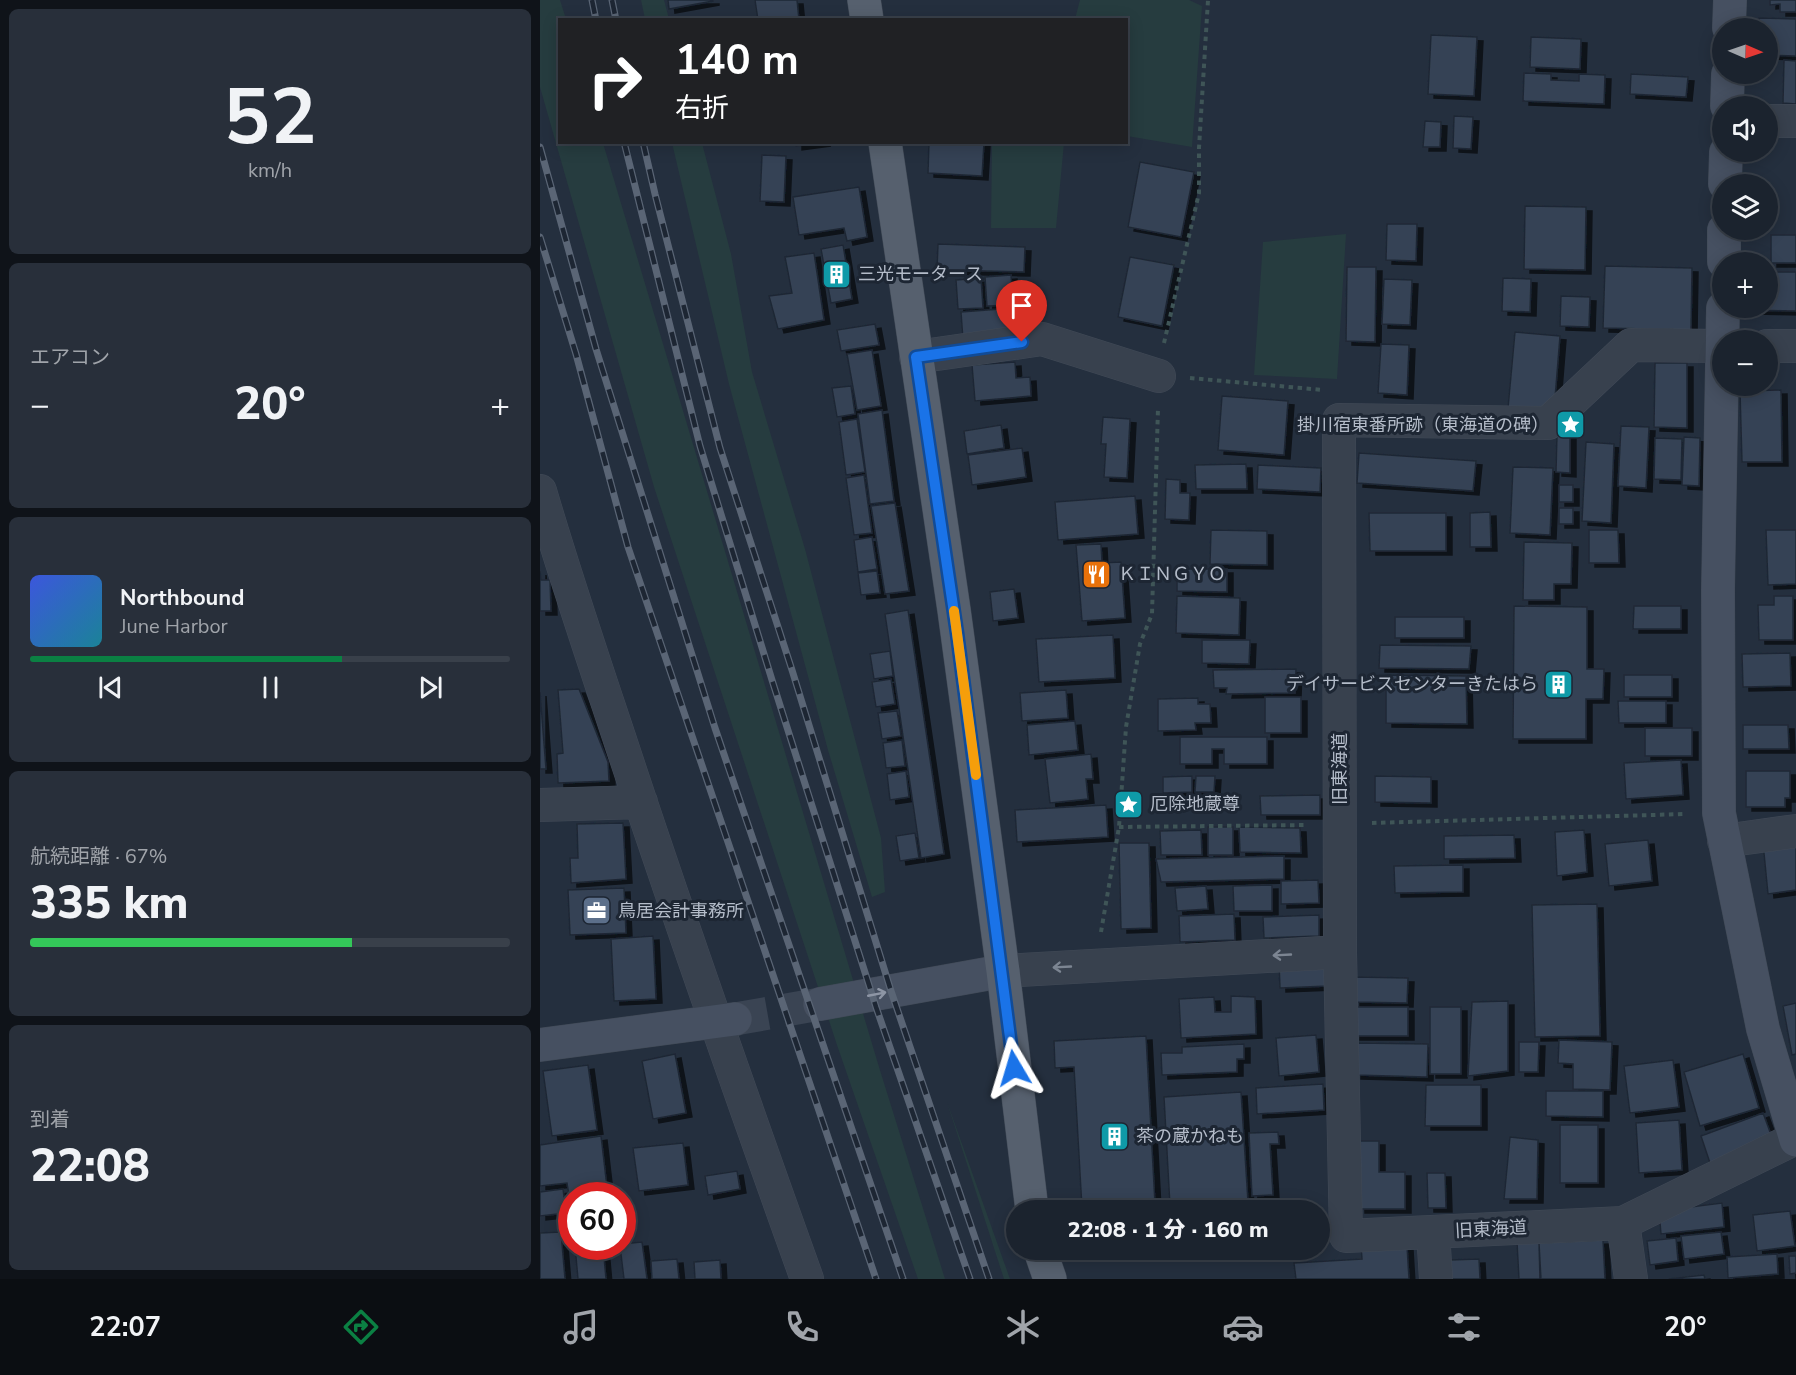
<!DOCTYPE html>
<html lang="ja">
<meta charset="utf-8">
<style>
body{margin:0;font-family:"Nunito Sans","Noto Sans JP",sans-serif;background:#282f3a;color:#f1f3f6;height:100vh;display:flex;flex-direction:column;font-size:22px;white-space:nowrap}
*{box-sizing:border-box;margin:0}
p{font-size:20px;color:#a0a4aa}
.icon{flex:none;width:33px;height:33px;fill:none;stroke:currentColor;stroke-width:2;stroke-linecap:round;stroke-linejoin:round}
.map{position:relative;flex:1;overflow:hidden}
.side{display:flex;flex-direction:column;gap:9px;padding:9px;background:#0f1319;width:540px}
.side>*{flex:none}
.banner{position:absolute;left:18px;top:18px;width:570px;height:126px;border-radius:0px;box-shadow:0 3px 15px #0003,0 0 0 2px #39404a;background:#202124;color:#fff;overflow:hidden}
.needle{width:39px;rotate:92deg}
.tools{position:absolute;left:1172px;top:18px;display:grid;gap:12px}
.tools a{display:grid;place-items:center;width:66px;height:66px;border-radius:50%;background:#1b232e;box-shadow:0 3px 15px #0003,0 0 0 2px #39404a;font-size:30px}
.speed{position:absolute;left:18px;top:1182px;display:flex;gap:12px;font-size:30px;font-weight:700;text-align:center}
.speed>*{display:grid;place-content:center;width:78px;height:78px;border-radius:50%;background:#1b232e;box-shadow:0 3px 15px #0003,0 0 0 2px #39404a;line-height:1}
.speed .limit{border:9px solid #d22;background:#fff;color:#111}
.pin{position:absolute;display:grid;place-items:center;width:51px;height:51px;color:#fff;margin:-62px -26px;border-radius:50% 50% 50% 0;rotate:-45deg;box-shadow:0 0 6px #0007}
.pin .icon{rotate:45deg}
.me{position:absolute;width:66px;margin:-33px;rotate:353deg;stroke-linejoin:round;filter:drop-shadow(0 0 4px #0008)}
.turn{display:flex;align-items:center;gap:21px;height:126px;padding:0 18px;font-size:27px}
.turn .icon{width:78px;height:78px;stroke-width:2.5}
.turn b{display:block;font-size:42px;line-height:51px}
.big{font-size:45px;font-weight:800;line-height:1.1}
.side .widget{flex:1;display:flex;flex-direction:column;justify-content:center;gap:9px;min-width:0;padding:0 21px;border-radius:9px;background:#282f3a}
.side .dial{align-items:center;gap:0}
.dial b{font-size:78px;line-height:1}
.song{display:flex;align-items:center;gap:18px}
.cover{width:72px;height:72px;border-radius:9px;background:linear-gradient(135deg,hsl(230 70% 55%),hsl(190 70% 35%))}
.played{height:6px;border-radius:3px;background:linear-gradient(90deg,#0b8043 65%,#39404a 65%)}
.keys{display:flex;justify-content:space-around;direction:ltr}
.heat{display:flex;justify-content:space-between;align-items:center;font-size:33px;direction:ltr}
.charge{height:9px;border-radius:4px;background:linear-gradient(90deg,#34c759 67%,#39404a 0)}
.trip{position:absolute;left:466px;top:1200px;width:324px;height:60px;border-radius:30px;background:#1b232e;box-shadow:0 3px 15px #0003,0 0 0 2px #39404a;font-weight:800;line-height:60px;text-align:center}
.tabs{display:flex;height:96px;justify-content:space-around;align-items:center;background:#0b0e12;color:#a0a4aa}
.tabs .icon{width:42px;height:42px}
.tabs .active{color:#0b8043}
.tabs b{font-size:27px;color:#f1f3f6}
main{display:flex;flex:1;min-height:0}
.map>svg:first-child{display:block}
.green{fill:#263c3f}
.building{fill:#364354;stroke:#1f2835;stroke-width:1.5;filter:url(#shadow)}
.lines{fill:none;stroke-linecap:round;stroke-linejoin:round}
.secondary-tunnel{stroke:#3a4453;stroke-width:33;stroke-dasharray:33 16;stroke-linecap:butt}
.street-casing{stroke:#414a57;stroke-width:34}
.secondary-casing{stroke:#414a57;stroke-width:34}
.primary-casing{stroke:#414a57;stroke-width:34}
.path{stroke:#3f5557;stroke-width:4;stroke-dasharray:4.5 4.5;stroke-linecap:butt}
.street{stroke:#38414e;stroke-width:33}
.secondary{stroke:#465061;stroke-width:33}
.primary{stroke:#56606e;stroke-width:33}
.rail-casing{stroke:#5a6575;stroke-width:7}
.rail{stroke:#1d2633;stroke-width:4.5;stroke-dasharray:14;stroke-linecap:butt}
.oneway{stroke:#7c8592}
.oneway2{stroke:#8e96a5}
.route-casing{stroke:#114b97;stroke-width:15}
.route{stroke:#1a73e8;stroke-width:10}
.slow{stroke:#f59e0b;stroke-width:10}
.labels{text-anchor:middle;stroke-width:6;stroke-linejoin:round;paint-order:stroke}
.poi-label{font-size:18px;fill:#b4bcc9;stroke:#1d2633;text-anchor:start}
.street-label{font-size:18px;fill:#b4bcc9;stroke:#1d2633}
</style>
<main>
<section class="side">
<div class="widget dial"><b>52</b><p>km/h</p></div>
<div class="widget"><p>エアコン</p>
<div class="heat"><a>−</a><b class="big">20°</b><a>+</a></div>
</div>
<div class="widget">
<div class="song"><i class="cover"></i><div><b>Northbound</b><p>June Harbor</p></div></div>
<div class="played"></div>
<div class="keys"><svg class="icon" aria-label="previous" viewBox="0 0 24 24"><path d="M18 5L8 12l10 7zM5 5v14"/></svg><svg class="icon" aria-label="pause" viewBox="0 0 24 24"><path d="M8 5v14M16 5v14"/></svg><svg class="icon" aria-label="next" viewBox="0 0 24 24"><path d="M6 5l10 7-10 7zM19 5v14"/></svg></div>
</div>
<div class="widget"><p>航続距離 · 67%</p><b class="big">335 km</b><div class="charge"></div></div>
<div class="widget"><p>到着</p><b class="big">22:08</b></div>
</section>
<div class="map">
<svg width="1256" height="1279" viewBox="0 0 1256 1279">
<defs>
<filter id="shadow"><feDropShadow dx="6" dy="4" stdDeviation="0" flood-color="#0009"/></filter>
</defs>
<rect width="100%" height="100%" fill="#242f3e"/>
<path class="green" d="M0,0h20l6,19 -6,1v122l43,1 276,924 66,212h-27l-81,-234 -183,-558 -114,-400z
M101,0h23l5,19h-24z
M540,0h109l13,6 -10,141 -65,-11 -1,-116 -51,-1z
M132,143h30l29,111 21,118 53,177 76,289 4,54 -13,5 -44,-147 -99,-366z
M452,143h72l-8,85h-65z
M806,234l-9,145 -83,-4 9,-133z
M407,1102l63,177h-6z"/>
<path class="building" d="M128,0h45v1l-44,8z
M215,0h42l2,20h-41z
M1230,0h26v12h-16v-8l-10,1z
M1219,18l37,1v37l-29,-1v-27h-8z
M891,35l46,2 -3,59 -46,-2z
M991,37l50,2 -1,30 -50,-2z
M1244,60l12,1v43l-13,-1z
M984,73l27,1v6l28,1v-7l26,1 -1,29 -81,-3z
M1091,74l57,3 -2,20 -56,-3z
M914,116l19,1 -2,32 -18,-1z
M885,121l16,1 -1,25h-17z
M256,142h29l-29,4z
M389,142h55l-2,34 -54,-3z
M222,155l24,1 -2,46 -24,-1z
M600,162l54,10 -13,65 -53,-10z
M319,187l8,50 -20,4 -3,-13 -45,7 -6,-38z
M985,206l61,1 -1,63 -61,-1z
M847,224h30l-1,37 -30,-1z
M1231,235h25v28h-25z
M398,244l87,3 -1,25 -87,-2z
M303,245l9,54 -21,4 -10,-54z
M274,253l10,67 -46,9 -9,-33 23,-3 -7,-36z
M590,257l44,8 -12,61 -44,-9z
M1065,266l87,2 -1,62 -88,-2z
M807,267h29l-1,75 -29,-1z
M1227,272h29v39l-46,-1v-2h17z
M471,275l2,30 -26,1 -2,-29z
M441,278l2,30 -25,1 -2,-29z
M963,278l28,1 -1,33 -28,-1z
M844,279l28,1 -2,45 -28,-1z
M1021,296l29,1 -1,30 -29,-1z
M489,307l2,28 -68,5 -2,-28z
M335,324l4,21 -38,6 -4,-21z
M975,332l45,4 -5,62 -18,12 -29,-2z
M841,344l28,1 -2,50 -29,-2z
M332,350l9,56 -24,4 -10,-56z
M475,362l1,16 14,-1 1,19 -56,5 -3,-36z
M1115,363h32v65l-33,-1z
M311,386l4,28 -18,3 -5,-29z
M1241,390l1,72h-40l-2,-71z
M682,396l66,5 -4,54 -66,-5z
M342,410l12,91 -24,3 -12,-90z
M563,417l27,2 -3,59 -23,-1 2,-33h-5z
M317,419l8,53 -19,3 -7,-53z
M461,425l3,23 -37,6 -3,-23z
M1081,426l28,1 -3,61 -28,-2z
M1017,434h13v39l-14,-1z
M1144,437l16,1 -1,48 -17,-1z
M1115,438l27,1 -1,41 -27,-1z
M1046,442l28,2 -3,79 -29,-2z
M482,448l4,29 -54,8 -4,-30z
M819,453l117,8 -3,30 -116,-8z
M706,464l1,25h-51l-1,-24z
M718,465l63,3 -1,24 -63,-3z
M973,467l40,1 -3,67 -40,-2z
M324,475l8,58 -18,2 -8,-57z
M626,479l14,1v13h10l-1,27 -24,-1z
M1019,485h14v17h-14z
M595,496l3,38 -80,6 -3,-38z
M355,503l14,88 -24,3 -14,-88z
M1019,508h14v16h-14z
M950,512l1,35h-21v-34z
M829,513h77v38h-76z
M671,530l56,1v34l-57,-1z
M1049,530h29l1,33h-30z
M1226,530h30v54l-28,1z
M332,537l5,32 -19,3 -4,-32z
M984,542l48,1 -1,41h-17v16h-31z
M561,544l1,19 19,-1 4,56 -43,3 -6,-76z
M637,569h50v23l-50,-1z
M0,571l1,9h9l1,31h-11z
M337,571l3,22 -19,2 -3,-22z
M474,589l4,29 -25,3 -3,-29z
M637,596l63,2 -1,37 -63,-2z
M1234,596h19v44h-34l-1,-35h16z
M974,606l73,1v62h17l-1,30h-17v40h-73z
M1094,606h47v23h-48z
M368,610l36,244 -23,4 -36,-244z
M855,617h69v21h-69z
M573,635l2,43 -76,4 -3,-43z
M662,640h48l-1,24 -47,-1z
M840,645l91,1 -2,23 -90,-1z
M350,651l3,25 -19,3 -4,-25z
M1250,653l1,33 -48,1 -1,-33z
M756,669l-1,24 -69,1 1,-6h-13l-1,-18z
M846,675l80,1 1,48 -81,-1z
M1084,675h48v22h-48z
M351,679l4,25 -19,3 -4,-25z
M39,689l29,73 1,19 -51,2 -1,-29 6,-1 -5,-63z
M526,690l2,28 -46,3 -2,-28z
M0,692l6,77h-6z
M725,697h36v36h-36z
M658,698v6h12l1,19h-16l1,7 -38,1v-32z
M1078,701h48v22h-47z
M357,711l4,25 -19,3 -4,-26z
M535,721l3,29 -49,5 -2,-30z
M1203,725h45l1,24h-46z
M1105,728h47v28h-47z
M640,737h87v27h-43v-15h-12v15h-32z
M362,740l3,26 -19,2 -3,-25z
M551,754l2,25h-7l2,20 -38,4 -5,-44z
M1141,760l2,35 -57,4 -2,-36z
M366,771l3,26 -19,3 -3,-26z
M1206,771h44v27h-5v9h-39z
M652,776v16l-29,1v-16z
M656,776h19l-1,16h-19z
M835,776l56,1v26l-56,-1z
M780,795v20h-59l-1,-19z
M585,799h9v11h-9z
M566,805l2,32 -91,5 -2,-32z
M83,823l3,56 -55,4 -1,-25h8l-1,-34z
M668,827h25v28h-25z
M699,827l61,1 1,25 -61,-1z
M661,830l1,25h-41l-1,-24z
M1044,830l3,42 -30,4 -2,-44z
M375,833l4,25 -19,3 -4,-25z
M974,835l1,23 -71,1v-23z
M1256,839v51l-28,4 -5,-51z
M1108,840l4,41 -43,5 -4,-42z
M579,843h30l2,85 -30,1z
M744,856v23l-123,3 -5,-23z
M923,865v27l-68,1 -1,-27z
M778,880l1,23 -38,1v-23z
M732,885v26h-38l-1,-25z
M666,886l2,23 -31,2 -2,-23z
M84,888l2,45 -56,2 -2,-45z
M1057,904l3,132 -65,1 -3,-132z
M694,914l1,26 -55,2 -1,-26z
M779,915v21l-55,2 -1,-21z
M113,936l3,63 -42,2 -3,-62z
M787,960l1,26 -48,2 -1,-26z
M814,977l54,1 -1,25 -53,-1z
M691,996l24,1 1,37 -75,4 -2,-39 35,-2 1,15h16z
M968,1001v70l-40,5 4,-74z
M1256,1003v51l-4,1 -9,-49z
M815,1007h53v29h-54z
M890,1007h31v67h-31z
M776,1035l3,37 -40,4 -3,-38z
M606,1036l9,168 -73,4 -8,-141 -19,1 -1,-27z
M1019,1040l53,2 -2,48 -37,-1v-25l-15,-1z
M979,1042h20l-1,30h-19z
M816,1043l72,1 -1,33 -72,-2z
M704,1044v15h-7v13l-75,3 -1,-22h21v-6z
M135,1054l11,59 -33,6 -11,-58z
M1203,1054l16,54 -59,18 -16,-54z
M1133,1060l6,47 -49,6 -6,-47z
M48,1065l9,65 -45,6 -9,-65z
M783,1084l1,26 -67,4 -1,-26z
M886,1085h55v41h-56z
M1006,1091h57v26l-57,-1z
M701,1092l7,110 -78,4 -6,-109z
M1223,1113l10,27 -63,23 -9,-27z
M1139,1120l3,50 -43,3 -3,-50z
M1020,1125h38v58h-38z
M738,1132l1,12h-9l3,51 -21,1 -3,-63z
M61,1136l7,60h-36v6h-2l-3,-19 -27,3v-41z
M970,1137l28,3 -1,59h-33z
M818,1141h21v31h26v37h-46z
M143,1143l5,42 -49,6 -6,-43z
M197,1171l3,18 -32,6 -3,-19z
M887,1173h18l1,35h-18z
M23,1189l3,24 -26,3v-24z
M1182,1203l2,24 -63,7 -2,-23z
M1250,1211l5,35 -38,5 -4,-36z
M21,1232l4,47h-25v-46z
M1181,1232l3,22 -40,5 -3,-23z
M1136,1238l2,23 -28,4 -3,-24z
M1063,1240l2,39h-64l-2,-36z
M102,1242l5,37h-23l-4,-33h2v-2z
M977,1242l22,1 1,36h-21z
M35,1246h28l3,33h-28z
M821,1246h46l2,33h-113l-2,-16 68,-4z
M1237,1254l1,20 -50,4 -1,-21z
M1249,1256h7v17l-6,1z
M137,1259l2,20h-27l-1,-18z
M939,1259l1,20h-29l-1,-19z
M180,1260l1,19h-26l-1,-17z
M1164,1275l1,4h-36z"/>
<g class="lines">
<path class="secondary-tunnel" d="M195,1019l85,-15"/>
<defs>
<path id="street" d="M1227,121h29
M1182,346l-91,-1 -83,78 -209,-3 1,532 6,284 277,-13 173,-85
M1227,346h29
M376,357l126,-18 117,37
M0,491c24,82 51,162 78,243 60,182 124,364 189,545
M0,805l101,-3
M1184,841l72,-10
M463,971l337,-19
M1083,1223l8,56
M893,1232l3,47"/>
<path id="secondary" d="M1189,28l1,-28
M1187,106l1,-32
M1185,184l1,-32
M1184,262v-32
M1183,308l-5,282 1,223 44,216 33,111
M280,1004l183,-33
M0,1045l195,-26"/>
<path id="primary" d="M324,0l3,20
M345,142l69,468 49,361 29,239
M500,1250l10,29"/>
</defs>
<use href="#street" class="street-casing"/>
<use href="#secondary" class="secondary-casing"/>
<use href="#primary" class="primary-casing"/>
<path class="path" d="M624,343l35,-150v-45l9,-148
M650,378l133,12
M832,823l314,-9
M579,827l189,-2
M561,932l18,-105 7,-100 14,-83 12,-30 6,-206"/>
<use href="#street" class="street"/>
<use href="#secondary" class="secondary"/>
<use href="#primary" class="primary"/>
<defs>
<path id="rail" d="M52,0l4,20
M72,0l4,20
M84,142l76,304 72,234 104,327 94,272
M103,142l12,52 65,254 72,222 99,321 98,288
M0,147l56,202 119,379 188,551
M0,237l36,117 52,193 248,732"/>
</defs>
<use href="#rail" class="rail-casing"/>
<use href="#rail" class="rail"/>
</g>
<defs><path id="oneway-shaft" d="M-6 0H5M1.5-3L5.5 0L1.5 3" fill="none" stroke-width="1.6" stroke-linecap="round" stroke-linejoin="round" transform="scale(1.5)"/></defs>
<g class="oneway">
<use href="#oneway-shaft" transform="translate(742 955) rotate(177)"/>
<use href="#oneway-shaft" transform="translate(522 967) rotate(177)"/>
</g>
<use class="oneway2" href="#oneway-shaft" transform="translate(337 994) rotate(-11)"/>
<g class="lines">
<defs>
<path id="route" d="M474,1068l-57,-435 -41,-276 106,-15"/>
</defs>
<use href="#route" class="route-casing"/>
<use href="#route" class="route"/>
<path class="slow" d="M414,611l22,164"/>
</g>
<defs>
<symbol id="building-square" viewBox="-11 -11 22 22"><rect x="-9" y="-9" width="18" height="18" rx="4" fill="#0f9aa8" stroke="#1d2633"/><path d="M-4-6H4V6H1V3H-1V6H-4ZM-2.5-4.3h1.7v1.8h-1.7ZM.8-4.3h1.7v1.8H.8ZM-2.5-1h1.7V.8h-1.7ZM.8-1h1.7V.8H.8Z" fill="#fff"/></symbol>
<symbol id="sight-square" viewBox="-11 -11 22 22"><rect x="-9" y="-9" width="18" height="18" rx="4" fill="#0f9aa8" stroke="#1d2633"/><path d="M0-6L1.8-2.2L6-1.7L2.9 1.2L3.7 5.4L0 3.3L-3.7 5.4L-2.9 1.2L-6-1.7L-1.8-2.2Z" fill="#fff"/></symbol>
<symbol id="restaurant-square" viewBox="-11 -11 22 22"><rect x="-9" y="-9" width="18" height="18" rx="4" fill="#e8710a" stroke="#1d2633"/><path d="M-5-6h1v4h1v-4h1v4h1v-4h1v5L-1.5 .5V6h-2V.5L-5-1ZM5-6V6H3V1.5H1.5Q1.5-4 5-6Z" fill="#fff"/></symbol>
<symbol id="office-square" viewBox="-11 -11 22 22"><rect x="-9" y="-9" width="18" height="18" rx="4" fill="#5c6f8a" stroke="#1d2633"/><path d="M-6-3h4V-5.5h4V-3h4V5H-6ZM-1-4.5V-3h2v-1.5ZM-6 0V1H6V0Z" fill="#fff"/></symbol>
</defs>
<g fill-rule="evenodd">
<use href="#building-square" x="280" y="258" width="33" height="33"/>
<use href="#sight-square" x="1014" y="408" width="33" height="33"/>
<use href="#restaurant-square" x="540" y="558" width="33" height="33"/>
<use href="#building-square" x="1002" y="668" width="33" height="33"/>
<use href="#sight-square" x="572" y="788" width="33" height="33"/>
<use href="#office-square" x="40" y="894" width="33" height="33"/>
<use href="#building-square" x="558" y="1120" width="33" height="33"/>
</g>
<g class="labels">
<g class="poi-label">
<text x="318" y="280">三光モータース</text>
<text x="1009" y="431" text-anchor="end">掛川宿東番所跡（東海道の碑）</text>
<text x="578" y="580">ＫＩＮＧＹＯ</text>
<text x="998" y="690" text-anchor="end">デイサービスセンターきたはら</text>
<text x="610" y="810">厄除地蔵尊</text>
<text x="78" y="917">鳥居会計事務所</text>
<text x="596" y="1142">茶の蔵かねも</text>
</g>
<g class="street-label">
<text transform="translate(800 769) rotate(-90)" y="6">旧東海道</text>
<text transform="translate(951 1229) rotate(-3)" y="6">旧東海道</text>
</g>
</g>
</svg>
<div class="tools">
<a><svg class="needle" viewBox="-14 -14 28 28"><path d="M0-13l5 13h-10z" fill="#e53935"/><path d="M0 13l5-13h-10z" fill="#a0a4aa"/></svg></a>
<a><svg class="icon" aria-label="sound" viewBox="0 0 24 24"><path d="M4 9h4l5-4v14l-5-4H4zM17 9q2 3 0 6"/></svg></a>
<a><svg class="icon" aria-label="layers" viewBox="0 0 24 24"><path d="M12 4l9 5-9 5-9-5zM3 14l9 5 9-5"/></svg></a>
<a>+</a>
<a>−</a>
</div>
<div class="speed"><div class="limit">60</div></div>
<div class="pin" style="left:482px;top:342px;background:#d93025"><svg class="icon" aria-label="arrive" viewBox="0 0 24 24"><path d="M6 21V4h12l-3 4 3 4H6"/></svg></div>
<svg class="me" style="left:474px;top:1068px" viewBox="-20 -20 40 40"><path d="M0-17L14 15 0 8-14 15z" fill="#1a73e8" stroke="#fff" stroke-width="4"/></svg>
<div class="trip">22:08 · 1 分 · 160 m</div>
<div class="banner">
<div class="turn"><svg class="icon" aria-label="right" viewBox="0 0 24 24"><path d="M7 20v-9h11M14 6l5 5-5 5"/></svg><div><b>140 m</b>右折</div></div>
</div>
</div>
</main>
<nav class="tabs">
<b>22:07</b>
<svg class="icon active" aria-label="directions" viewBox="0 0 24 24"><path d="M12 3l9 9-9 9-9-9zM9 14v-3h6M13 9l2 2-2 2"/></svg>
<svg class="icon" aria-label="music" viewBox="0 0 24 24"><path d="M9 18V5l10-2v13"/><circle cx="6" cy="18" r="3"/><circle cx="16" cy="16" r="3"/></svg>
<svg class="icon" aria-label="phone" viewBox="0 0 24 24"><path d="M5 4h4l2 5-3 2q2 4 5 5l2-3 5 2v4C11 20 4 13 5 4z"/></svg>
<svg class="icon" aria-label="climate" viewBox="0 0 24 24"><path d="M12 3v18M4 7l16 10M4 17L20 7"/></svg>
<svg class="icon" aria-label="car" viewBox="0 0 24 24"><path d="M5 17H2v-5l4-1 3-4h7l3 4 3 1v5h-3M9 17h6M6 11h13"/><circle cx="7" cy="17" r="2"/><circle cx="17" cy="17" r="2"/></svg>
<svg class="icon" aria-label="filters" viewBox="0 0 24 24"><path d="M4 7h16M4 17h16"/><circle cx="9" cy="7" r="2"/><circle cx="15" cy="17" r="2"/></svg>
<b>20°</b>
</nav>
